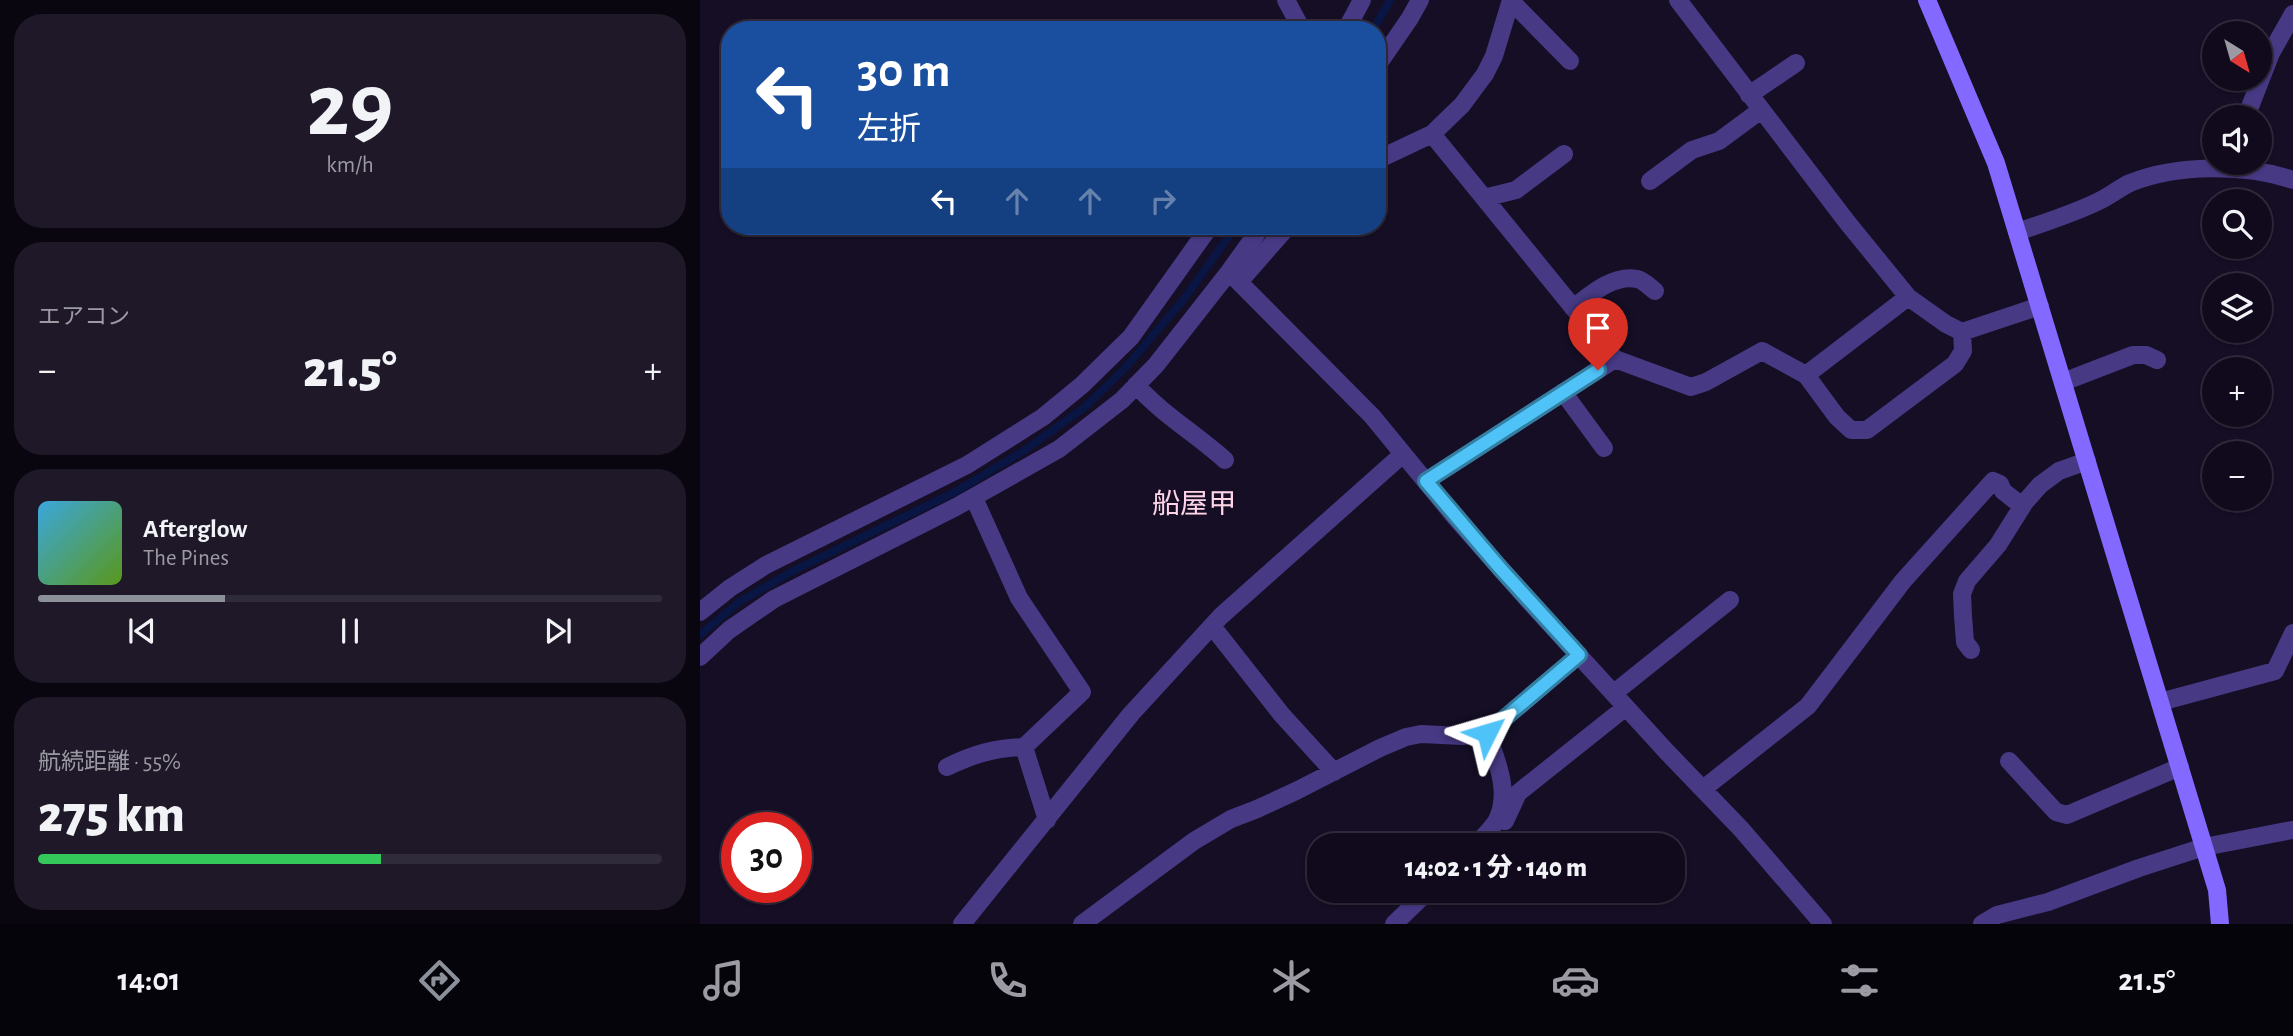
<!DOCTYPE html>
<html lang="ja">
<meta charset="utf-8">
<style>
body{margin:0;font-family:"Alegreya Sans","Noto Sans JP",sans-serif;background:#1e1829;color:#f1f3f6;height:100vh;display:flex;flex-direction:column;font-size:26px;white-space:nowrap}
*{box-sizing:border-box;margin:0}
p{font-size:23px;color:#9c9aa3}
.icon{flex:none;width:38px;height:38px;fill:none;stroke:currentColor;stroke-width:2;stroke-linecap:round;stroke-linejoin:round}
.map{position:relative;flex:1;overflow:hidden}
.panel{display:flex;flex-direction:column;gap:14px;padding:14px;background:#09060f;width:700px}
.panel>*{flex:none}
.banner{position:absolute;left:21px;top:21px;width:665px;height:214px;border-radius:28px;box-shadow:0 2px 5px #0004,0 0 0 2px #302b3b;background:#1a4fa0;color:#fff;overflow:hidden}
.needle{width:46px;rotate:143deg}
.buttons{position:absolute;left:1502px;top:21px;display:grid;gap:14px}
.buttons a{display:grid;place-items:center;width:70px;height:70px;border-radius:50%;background:#100a1c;box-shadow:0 2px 5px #0004,0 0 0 2px #302b3b;font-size:35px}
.speed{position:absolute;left:21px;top:812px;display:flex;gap:14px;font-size:35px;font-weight:700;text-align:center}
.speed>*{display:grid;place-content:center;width:91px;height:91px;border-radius:50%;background:#100a1c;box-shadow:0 2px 5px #0004,0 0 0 2px #302b3b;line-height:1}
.speed .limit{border:10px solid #d22;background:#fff;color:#111}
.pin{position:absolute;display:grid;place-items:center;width:60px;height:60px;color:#fff;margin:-72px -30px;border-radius:50% 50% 50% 0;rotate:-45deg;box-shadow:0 0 7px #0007}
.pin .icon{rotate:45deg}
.me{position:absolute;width:77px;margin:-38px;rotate:50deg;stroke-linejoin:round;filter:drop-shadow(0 0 5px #0008)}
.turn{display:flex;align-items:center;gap:24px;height:147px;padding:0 21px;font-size:32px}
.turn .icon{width:91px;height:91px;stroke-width:2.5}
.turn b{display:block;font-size:49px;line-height:60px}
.lanes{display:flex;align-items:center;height:66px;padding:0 21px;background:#0003;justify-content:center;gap:35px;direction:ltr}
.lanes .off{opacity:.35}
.big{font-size:52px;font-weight:800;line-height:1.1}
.panel .tile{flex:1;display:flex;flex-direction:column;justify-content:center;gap:10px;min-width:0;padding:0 24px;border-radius:28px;background:#1e1829}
.panel .dial{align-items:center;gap:0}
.dial b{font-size:91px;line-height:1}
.song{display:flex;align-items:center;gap:21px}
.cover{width:84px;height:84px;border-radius:10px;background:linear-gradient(135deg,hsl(200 70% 55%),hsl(90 70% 35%))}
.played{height:7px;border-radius:4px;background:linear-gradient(90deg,#8c9099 30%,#302b3b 30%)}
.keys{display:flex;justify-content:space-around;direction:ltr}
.heat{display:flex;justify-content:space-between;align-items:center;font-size:38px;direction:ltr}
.charge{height:10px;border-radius:5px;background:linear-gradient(90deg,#34c759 55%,#302b3b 0)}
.trip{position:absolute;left:607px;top:833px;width:378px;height:70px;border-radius:28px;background:#100a1c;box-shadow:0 2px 5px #0004,0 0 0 2px #302b3b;font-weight:800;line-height:70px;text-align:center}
.tab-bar{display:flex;height:112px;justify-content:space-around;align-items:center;background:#06040b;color:#9c9aa3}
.tab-bar .icon{width:49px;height:49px}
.tab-bar .on{color:#8c9099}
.tab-bar b{font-size:32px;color:#f1f3f6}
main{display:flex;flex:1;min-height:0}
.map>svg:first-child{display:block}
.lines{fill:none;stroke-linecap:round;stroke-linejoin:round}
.stream{stroke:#091643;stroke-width:8}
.street{stroke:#473984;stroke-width:18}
.secondary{stroke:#8369ff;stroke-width:18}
.route-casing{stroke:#337fa1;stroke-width:18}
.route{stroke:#4fc3f7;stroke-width:12}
.labels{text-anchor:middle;stroke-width:5;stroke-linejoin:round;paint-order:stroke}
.quarter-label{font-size:28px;fill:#ffd4e9;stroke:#150e25}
</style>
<main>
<section class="panel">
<div class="tile dial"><b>29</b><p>km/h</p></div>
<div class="tile"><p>エアコン</p>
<div class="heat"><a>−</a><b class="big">21.5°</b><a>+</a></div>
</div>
<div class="tile">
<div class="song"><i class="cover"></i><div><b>Afterglow</b><p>The Pines</p></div></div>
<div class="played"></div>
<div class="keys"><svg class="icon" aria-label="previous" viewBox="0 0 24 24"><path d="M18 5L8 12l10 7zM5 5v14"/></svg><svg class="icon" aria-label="pause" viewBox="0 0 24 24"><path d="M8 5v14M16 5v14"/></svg><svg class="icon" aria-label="next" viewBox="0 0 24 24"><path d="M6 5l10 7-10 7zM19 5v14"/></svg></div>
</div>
<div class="tile"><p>航続距離 · 55%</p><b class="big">275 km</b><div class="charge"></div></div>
</section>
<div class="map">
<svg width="1593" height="924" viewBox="0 0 1593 924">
<rect width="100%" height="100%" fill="#150e25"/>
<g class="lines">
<path class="stream" d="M673,30l17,-30
M0,635l39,-33 54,-31 162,-79 70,-42 60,-43 41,-40 58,-68 52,-73"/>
<path class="street" d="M586,0l16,30
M978,0l169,222 61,75
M811,1l59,60
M646,30l16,-30
M677,66l33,-48 10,-18
M1049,95l47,-32
M1546,117l25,-64 22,-39
M732,134l183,225 76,28 15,-5 56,-31 44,24 31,42 14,13h16l88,-66 8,-13 -1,-19 78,-26
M677,160l55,-26 30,-29 23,-31 9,-18 17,-56
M950,181l42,-31 27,-9 42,-31
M784,198l32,-8 48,-36
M1317,232c27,-9 55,-18 80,-30 12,-5 22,-14 33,-19 47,-19 115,-19 163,-3
M529,272l143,144 83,101 75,85 136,149 76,79 81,94
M539,282l49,-56
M873,308c17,-13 40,-34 64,-29 6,1 13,8 18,12
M1106,375l102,-78 38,27 16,8
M1363,382l70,-27h13l11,5
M436,385c26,29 60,49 89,75
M863,392l41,56
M726,481l189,-122
M274,498l45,100 63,94 -58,55
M0,612l30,-24 36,-23 201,-100 76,-48 39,-32 49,-48 79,-111
M512,626l70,89 52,57
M1271,650l-6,-8 -2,-26 -1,-22 5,-13 31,-36 27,-43 15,-17 19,-14 28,-10
M0,657l29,-27 45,-31 182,-92 103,-58 63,-49 34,-35 73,-93 33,-46
M914,693l116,-93
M1460,702l115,-31 18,-38
M1309,761l47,51 11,3 113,-48
M247,767c27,-13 47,-19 77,-20l23,73
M1003,789l105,-83 95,-125 90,-100 7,3 3,7 19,15
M805,821l13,-28 108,-86
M775,845c7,-7 17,-16 22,-25 14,-29 -1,-60 -10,-87l92,-78
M262,924l169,-210 90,-98 182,-162
M382,924l112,-83 37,-22 26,-10 39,-18 84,-43 26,-11 15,-3 41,2 25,-3
M694,924l34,-33
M1282,924l15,-9 51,-13 91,-34 65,-21 88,-17"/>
<path class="secondary" d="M1227,0l69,163 221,727 3,34"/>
</g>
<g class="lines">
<defs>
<path id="route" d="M787,733l92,-78 -79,-87 -74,-87 172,-111"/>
</defs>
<use href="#route" class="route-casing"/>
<use href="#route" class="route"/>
</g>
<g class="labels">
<g class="quarter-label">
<text x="494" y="513">船屋甲</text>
</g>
</g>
</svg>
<div class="buttons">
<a><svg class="needle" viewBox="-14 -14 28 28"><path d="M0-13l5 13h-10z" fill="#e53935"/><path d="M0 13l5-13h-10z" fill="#9c9aa3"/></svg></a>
<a><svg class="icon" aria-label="sound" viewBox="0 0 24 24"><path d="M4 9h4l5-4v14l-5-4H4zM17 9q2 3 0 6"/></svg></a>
<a><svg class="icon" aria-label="search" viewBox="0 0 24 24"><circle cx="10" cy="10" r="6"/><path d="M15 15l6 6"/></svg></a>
<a><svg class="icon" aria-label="layers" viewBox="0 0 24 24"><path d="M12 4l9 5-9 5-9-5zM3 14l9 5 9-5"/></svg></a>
<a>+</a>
<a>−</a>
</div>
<div class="speed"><div class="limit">30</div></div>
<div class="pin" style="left:898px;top:370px;background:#d93025"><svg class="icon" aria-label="arrive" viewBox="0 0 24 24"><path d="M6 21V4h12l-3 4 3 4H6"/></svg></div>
<svg class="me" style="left:787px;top:733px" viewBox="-20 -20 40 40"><path d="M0-17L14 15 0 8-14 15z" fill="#4fc3f7" stroke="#fff" stroke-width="4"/></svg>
<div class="trip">14:02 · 1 分 · 140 m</div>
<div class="banner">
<div class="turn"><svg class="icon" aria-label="left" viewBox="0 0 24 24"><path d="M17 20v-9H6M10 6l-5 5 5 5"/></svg><div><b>30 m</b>左折</div></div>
<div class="lanes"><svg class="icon" aria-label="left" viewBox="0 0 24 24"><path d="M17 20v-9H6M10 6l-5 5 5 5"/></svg><svg class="icon off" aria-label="ahead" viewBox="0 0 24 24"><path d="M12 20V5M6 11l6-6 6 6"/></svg><svg class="icon off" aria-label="ahead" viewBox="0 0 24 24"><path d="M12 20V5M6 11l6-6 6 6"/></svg><svg class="icon off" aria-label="right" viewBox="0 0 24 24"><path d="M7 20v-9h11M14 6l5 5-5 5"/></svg></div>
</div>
</div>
</main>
<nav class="tab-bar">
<b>14:01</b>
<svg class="icon on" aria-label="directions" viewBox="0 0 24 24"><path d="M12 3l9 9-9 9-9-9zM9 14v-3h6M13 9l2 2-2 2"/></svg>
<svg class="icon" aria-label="music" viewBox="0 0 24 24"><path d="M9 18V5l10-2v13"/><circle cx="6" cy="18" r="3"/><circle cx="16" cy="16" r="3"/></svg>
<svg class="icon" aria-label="phone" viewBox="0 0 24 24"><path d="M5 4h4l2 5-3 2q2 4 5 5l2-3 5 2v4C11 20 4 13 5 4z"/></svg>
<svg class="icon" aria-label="climate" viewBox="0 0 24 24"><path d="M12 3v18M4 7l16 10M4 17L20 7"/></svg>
<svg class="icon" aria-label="car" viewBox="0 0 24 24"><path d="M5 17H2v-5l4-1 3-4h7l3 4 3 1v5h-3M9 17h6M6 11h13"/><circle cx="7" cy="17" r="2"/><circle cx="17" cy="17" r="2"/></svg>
<svg class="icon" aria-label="filters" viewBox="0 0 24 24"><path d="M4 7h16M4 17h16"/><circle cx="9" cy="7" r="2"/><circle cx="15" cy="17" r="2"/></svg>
<b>21.5°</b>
</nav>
